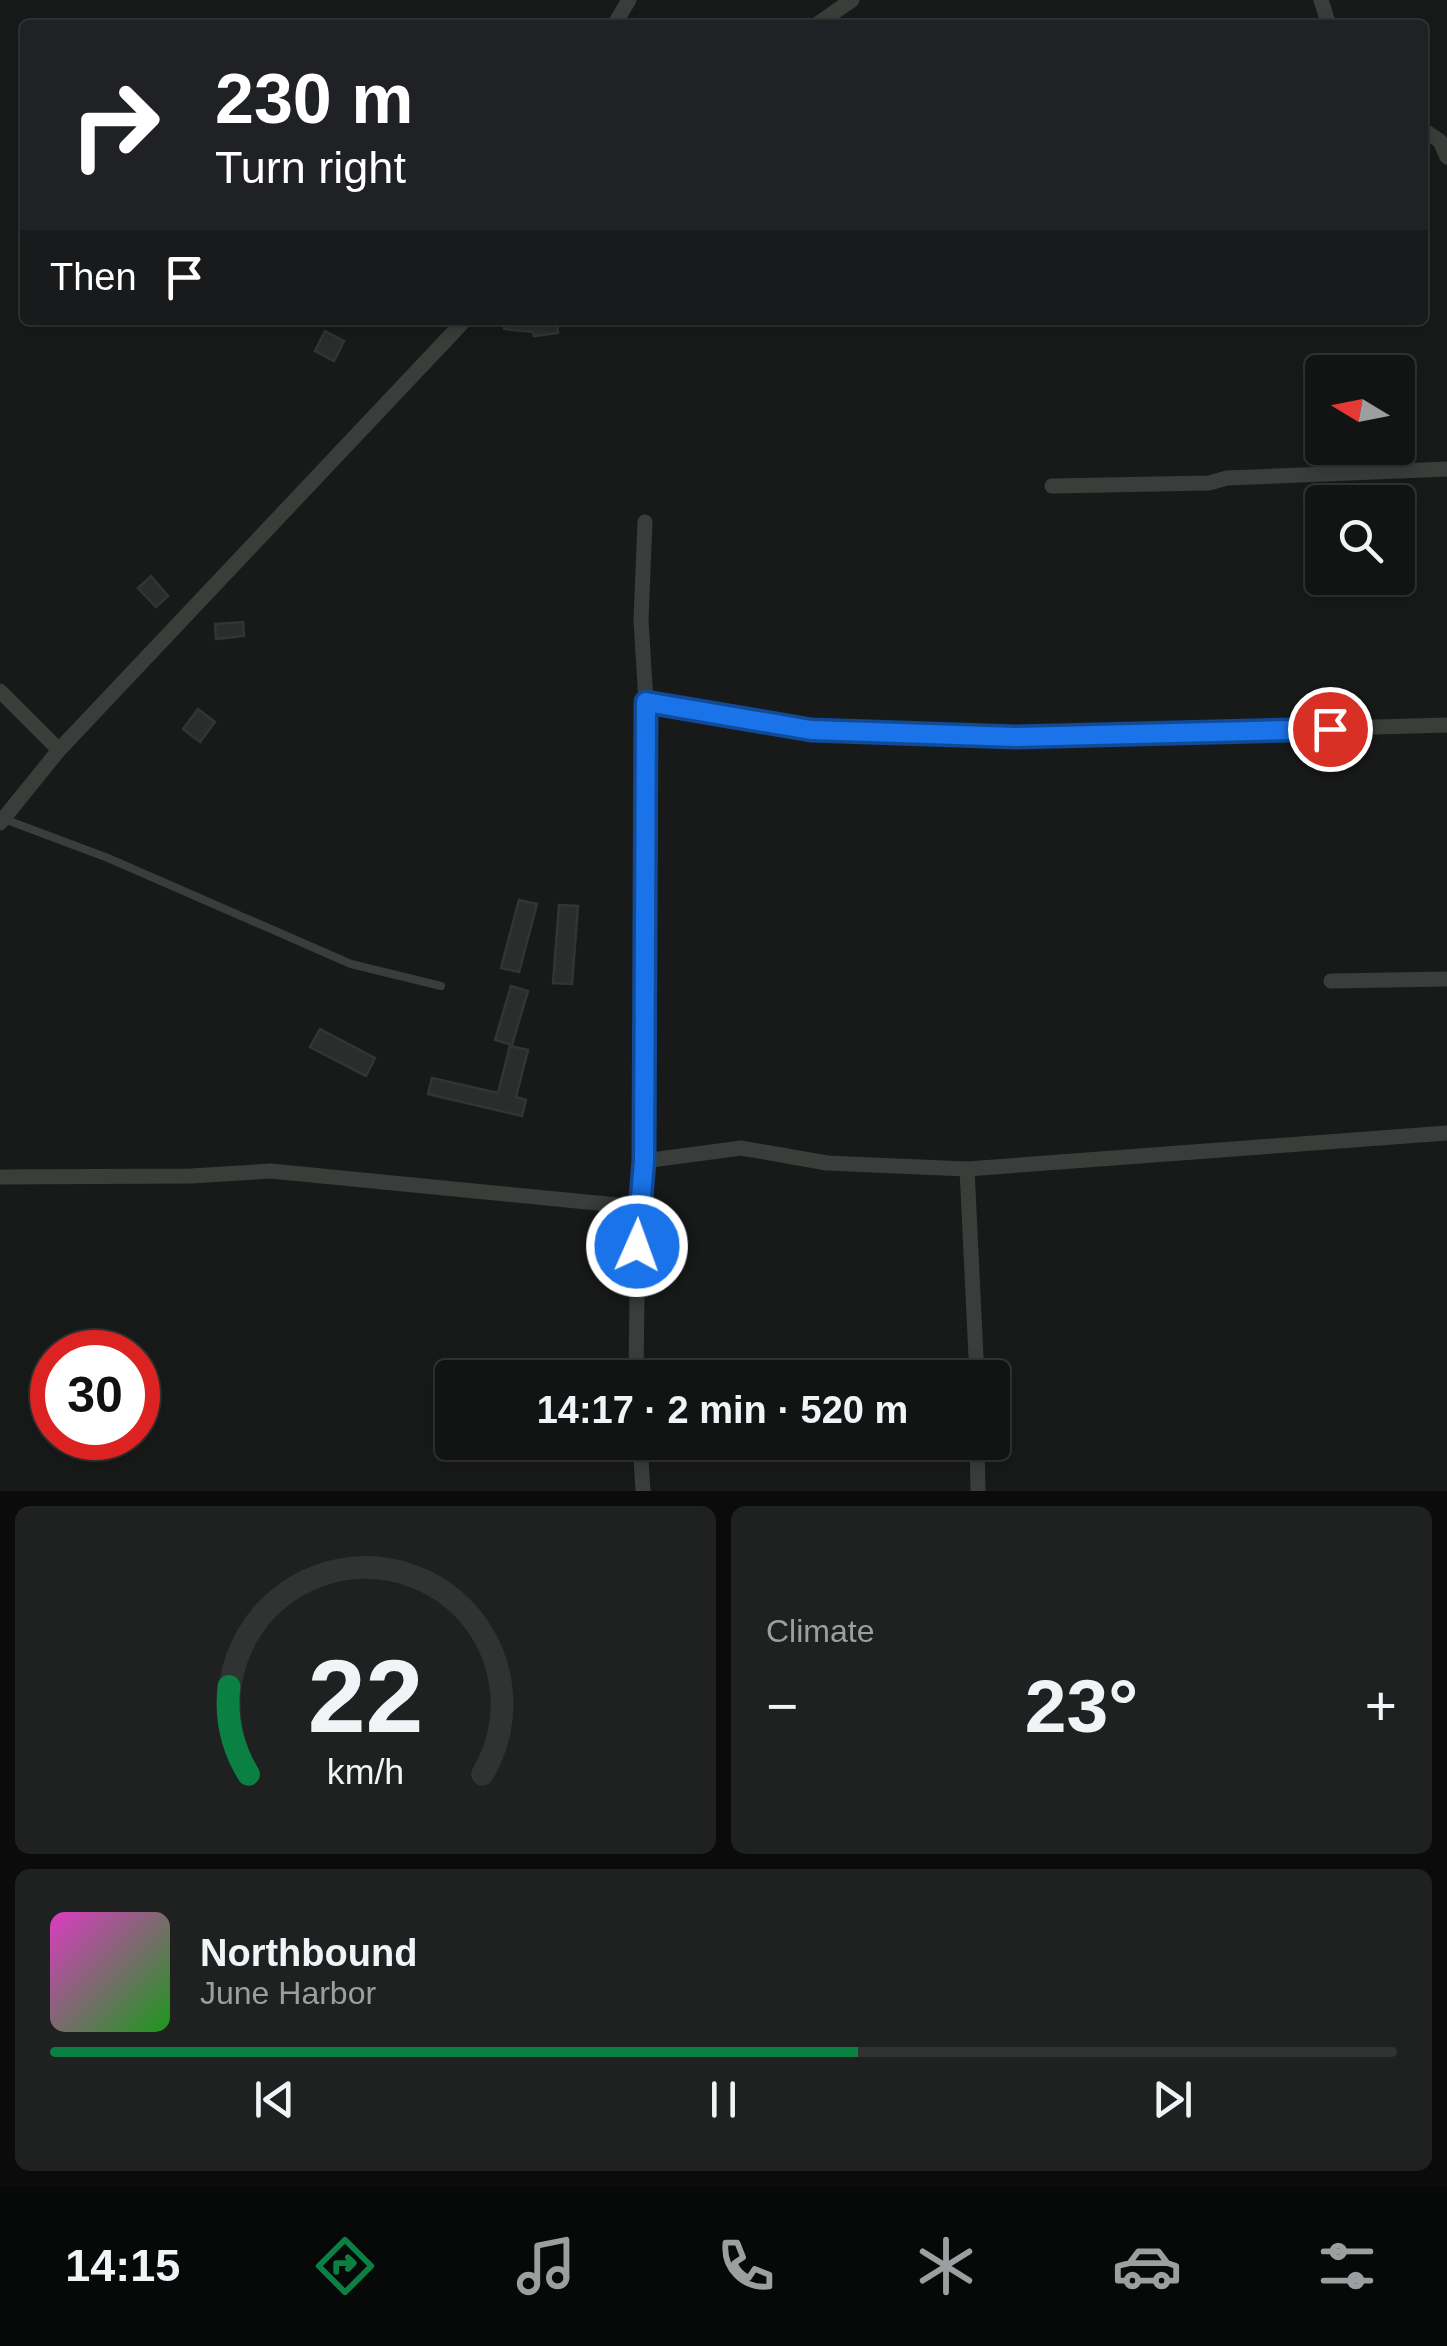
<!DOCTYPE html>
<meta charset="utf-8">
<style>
body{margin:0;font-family:Arial,sans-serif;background:#1f2121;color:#f1f3f6;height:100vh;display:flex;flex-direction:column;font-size:38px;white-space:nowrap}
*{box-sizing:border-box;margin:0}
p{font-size:32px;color:#9c9ea0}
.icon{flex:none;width:55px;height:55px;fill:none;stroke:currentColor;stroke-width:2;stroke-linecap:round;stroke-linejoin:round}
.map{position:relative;height:1491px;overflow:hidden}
.side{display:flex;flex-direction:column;gap:15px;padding:15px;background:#0a0b0a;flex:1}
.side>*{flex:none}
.hud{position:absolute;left:20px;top:20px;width:1408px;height:305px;border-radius:10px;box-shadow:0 5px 15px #0003,0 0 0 2px #313333;background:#202124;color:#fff;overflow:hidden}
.needle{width:65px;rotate:280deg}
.fabs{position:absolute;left:1305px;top:355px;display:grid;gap:20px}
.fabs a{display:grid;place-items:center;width:110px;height:110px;border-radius:10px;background:#121413;box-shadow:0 5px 15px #0003,0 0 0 2px #313333;font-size:50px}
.speed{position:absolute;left:30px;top:1330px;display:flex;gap:20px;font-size:50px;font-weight:700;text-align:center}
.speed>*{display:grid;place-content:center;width:130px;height:130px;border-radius:50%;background:#121413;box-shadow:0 5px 15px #0003,0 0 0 2px #313333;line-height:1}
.speed .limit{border:15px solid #d22;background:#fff;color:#111}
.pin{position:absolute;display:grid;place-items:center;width:85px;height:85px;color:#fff;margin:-42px;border:5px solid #fff;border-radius:50%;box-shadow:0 2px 10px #0007}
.me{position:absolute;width:110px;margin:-55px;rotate:2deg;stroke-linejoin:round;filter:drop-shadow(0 0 8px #0008)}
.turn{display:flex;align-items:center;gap:35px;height:210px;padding:0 30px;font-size:45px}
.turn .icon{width:130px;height:130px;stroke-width:2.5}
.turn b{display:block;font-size:70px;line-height:85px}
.then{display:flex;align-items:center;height:95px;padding:0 30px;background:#0003;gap:20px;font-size:38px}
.big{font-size:75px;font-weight:700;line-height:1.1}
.side .widget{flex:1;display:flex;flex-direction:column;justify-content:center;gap:15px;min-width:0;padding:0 35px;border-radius:15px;background:#1f2121}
.side .dial{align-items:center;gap:0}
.dial svg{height:260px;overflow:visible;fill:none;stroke:#313333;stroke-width:7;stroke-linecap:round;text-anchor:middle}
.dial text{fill:#f1f3f6;stroke:none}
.song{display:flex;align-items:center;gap:30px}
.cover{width:120px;height:120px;border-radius:15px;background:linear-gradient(135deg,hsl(310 70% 55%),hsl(120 70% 35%))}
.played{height:10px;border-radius:5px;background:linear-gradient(90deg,#0b8043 60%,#313333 60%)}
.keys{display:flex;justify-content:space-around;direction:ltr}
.heat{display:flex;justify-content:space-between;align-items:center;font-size:55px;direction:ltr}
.side .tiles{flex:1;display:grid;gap:15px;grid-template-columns:1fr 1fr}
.widget:last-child{grid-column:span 2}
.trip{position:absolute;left:435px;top:1360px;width:575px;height:100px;border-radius:10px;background:#121413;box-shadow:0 5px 15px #0003,0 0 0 2px #313333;font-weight:700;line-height:100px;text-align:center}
.tabs{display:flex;height:160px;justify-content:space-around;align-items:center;background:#070808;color:#9c9ea0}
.tabs .icon{width:70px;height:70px}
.tabs .on{color:#0b8043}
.tabs b{font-size:45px;color:#f1f3f6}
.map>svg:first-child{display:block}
.building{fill:#2b2d2c;stroke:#323533;stroke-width:2.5}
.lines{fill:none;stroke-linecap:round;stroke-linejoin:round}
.lane{stroke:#393e3b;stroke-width:8}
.street{stroke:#393e3b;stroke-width:15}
.route-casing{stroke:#114b97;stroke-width:25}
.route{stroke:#1a73e8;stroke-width:18}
</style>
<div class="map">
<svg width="1447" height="1491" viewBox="0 0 1447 1491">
<rect width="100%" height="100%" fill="#181a19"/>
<path class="building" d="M505,320h52l1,13 -24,3 -1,-4 -29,-3z
M325,331l19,10 -10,20 -19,-10z
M151,576l17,20 -12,11 -18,-19z
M243,622l1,14 -28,3 -1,-15z
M198,709l17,13 -15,20 -17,-13z
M519,900l18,4 -18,68 -18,-4z
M559,905l19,1 -6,78 -19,-1z
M511,986l17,5 -16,54 -17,-5z
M320,1029l55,29 -9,18 -56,-29z
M510,1046l18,4 -12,47 10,3 -4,16 -94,-22 4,-16 66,15z"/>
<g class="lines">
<path class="lane" d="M4,819l104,39 243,106 90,22"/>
<path class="street" d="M1321,0l8,25
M614,25l15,-25
M816,25l36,-25
M1422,129l18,12 7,16
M1052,486l157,-3 18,-5 220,-9
M0,691l59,59
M646,702l165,28 206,7 430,-12
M0,823l59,-73 406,-430
M1331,981l116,-2
M644,1161l97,-13 86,15 140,6 480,-36
M967,1169l10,209
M0,1177l191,-1 80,-5 367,36
M636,1378l2,-171 6,-46 2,-459 -5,-82 4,-98
M640,1442l3,49
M977,1442l1,49"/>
</g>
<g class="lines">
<defs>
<path id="route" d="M637,1246l7,-85 2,-459 165,28 205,7 314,-8"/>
</defs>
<use href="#route" class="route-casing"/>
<use href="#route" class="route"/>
</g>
</svg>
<div class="fabs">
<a><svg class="needle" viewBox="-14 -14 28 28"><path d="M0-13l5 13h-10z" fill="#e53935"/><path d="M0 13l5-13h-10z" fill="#9c9ea0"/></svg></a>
<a><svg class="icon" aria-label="search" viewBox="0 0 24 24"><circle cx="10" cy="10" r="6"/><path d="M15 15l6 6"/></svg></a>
</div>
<div class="speed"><div class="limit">30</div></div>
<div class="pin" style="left:1330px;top:729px;background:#d93025"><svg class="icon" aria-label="arrive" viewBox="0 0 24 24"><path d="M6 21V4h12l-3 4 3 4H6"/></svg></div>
<svg class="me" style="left:637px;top:1246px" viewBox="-20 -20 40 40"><circle r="17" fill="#1a73e8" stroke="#fff" stroke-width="3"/><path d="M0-11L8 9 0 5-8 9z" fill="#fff"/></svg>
<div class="trip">14:17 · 2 min · 520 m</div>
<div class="hud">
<div class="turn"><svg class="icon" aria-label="right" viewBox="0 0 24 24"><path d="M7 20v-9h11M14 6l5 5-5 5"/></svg><div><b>230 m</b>Turn right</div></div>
<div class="then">Then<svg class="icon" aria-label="arrive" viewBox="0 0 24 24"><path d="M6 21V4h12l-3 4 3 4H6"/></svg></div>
</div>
</div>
<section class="side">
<div class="tiles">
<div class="widget dial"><svg viewBox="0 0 100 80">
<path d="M14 69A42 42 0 1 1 86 69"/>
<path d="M14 69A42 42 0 0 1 8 42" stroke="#0b8043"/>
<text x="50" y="56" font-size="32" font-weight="700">22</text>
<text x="50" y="72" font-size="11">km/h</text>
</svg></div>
<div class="widget"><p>Climate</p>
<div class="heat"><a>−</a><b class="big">23°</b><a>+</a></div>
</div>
<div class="widget">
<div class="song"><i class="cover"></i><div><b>Northbound</b><p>June Harbor</p></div></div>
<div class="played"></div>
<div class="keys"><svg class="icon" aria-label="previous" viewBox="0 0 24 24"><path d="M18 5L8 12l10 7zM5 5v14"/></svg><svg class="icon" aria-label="pause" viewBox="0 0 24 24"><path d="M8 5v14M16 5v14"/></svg><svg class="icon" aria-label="next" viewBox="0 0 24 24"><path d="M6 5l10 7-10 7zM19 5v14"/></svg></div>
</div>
</div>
</section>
<nav class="tabs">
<b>14:15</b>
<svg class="icon on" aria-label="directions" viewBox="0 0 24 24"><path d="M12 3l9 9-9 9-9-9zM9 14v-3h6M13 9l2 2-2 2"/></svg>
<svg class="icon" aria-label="music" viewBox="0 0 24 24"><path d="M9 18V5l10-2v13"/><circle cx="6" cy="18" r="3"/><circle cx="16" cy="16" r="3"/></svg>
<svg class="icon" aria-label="phone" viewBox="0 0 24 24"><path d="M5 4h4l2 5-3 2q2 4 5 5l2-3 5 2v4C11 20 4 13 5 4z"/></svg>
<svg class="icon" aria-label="climate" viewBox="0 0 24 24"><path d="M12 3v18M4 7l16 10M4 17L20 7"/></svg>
<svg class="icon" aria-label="car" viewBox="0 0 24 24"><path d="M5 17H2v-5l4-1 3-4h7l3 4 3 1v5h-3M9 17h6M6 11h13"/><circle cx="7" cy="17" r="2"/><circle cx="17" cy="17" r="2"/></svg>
<svg class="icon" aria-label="filters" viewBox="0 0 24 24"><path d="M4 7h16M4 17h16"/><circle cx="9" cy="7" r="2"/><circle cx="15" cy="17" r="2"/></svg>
</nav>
